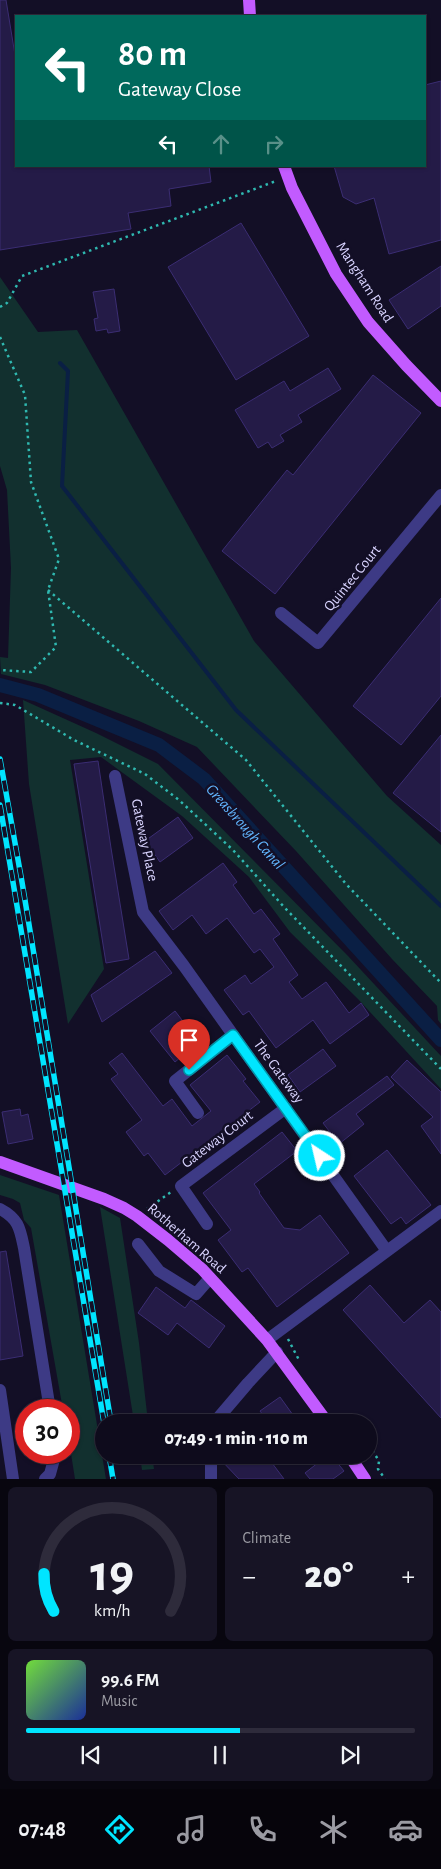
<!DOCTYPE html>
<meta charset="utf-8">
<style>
body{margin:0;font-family:"Alegreya Sans",sans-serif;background:#171425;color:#f1f3f6;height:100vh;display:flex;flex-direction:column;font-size:19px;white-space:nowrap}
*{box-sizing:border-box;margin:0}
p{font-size:16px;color:#9b9ba3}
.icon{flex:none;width:28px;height:28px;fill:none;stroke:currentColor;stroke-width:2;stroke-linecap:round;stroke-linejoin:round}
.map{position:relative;height:1479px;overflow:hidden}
.side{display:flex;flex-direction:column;gap:8px;padding:8px;background:#08060f;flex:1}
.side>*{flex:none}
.guide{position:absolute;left:15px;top:15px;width:411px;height:152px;border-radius:0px;box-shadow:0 1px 4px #0004,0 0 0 1px #2e2b3b;background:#00695c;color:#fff;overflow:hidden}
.speed{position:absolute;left:15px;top:1399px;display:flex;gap:10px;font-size:25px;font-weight:700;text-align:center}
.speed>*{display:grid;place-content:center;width:65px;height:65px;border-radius:50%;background:#0e0b1c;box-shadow:0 1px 4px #0004,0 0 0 1px #2e2b3b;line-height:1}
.speed .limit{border:8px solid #d22;background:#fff;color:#111}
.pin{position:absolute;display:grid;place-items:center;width:42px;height:42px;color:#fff;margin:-51px -21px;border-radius:50% 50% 50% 0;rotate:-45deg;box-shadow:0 0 5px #0007}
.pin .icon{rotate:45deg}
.me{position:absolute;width:55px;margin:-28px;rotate:325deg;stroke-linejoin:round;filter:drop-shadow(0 0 4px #0008)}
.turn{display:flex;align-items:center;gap:18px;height:105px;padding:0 20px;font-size:22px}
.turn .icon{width:65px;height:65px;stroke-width:2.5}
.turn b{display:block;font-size:35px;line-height:42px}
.lanes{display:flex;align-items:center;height:48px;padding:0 20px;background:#0003;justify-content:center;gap:25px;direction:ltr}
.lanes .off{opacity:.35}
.big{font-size:38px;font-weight:800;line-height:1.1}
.side .card{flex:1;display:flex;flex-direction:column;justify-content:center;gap:8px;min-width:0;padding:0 18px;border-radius:8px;background:#171425}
.side .dial{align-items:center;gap:0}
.dial svg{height:130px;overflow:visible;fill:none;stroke:#2e2b3b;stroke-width:7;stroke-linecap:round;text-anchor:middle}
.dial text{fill:#f1f3f6;stroke:none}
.song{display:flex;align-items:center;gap:15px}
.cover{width:60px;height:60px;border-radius:8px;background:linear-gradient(135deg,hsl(100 70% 55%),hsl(230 70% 35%))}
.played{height:5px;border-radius:2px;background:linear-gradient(90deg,#00e5ff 55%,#2e2b3b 55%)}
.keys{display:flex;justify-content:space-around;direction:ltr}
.heat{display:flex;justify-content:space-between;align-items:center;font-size:28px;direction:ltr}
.side .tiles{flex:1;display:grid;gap:8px;grid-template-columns:1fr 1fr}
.card:last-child{grid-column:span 2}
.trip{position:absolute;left:95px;top:1414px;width:282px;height:50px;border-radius:25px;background:#0e0b1c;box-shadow:0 1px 4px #0004,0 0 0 1px #2e2b3b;font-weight:800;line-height:50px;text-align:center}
.tab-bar{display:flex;height:80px;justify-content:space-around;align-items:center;background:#06040b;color:#9b9ba3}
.tab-bar .icon{width:35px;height:35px}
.tab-bar .current{color:#00e5ff}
.tab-bar b{font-size:22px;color:#f1f3f6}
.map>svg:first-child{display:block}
.green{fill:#12302f}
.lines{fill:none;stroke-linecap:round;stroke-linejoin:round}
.stream{stroke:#0a1f44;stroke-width:4}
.canal{stroke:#0a1f44;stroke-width:14}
.building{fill:#241b47;stroke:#3b2d73}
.path{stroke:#2fb8b0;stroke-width:2.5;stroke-dasharray:2.5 4;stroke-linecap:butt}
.minor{stroke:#3d3a85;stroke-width:12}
.major{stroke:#c25bff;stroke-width:12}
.rail-casing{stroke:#00e5ff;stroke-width:5.5}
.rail{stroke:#130f26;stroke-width:4;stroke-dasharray:11;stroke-linecap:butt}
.route-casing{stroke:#0095a6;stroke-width:12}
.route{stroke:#00e5ff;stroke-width:9}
.labels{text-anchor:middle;stroke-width:5;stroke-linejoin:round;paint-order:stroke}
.street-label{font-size:15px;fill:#d9d4ff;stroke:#130f26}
.water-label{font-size:16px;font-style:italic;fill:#62b6ff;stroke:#130f26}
</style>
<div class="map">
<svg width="441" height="1479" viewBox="0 0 441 1479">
<rect width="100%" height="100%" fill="#130f26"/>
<path class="green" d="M0,277l38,55 39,-2 177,311 133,155 54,49v179l-3,-4 -1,-14 -45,-47 -96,-108 -99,-104 -58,-26 -94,-36 -44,-11 -1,-17 8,1 3,-90 -4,-78 -7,-24z
M23,700l73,33 62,31 190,192 93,100v33l-83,-90 -68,-67 -41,-55 -67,-61 -81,-59 -31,3 34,209 -36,55 -39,-240z
M0,1175l59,20 47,284h-31l-6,-38v-31h-6l-32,-182 -7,-8 -4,-17 -7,-4 -13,-4z
M100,1207l20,11 19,125 9,79h-14z
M140,1455h12l2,14 -12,1z"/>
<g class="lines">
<path class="stream" d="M60,363l8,8 -6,115 174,224 205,196"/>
<path class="canal" d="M0,685l38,10 121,50 45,34 237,261"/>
</g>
<path class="building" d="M0,0h6l10,61v105h193l2,16 -42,7 2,17 -43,7 3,16 -131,21z
M441,81v159l-52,14 -15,-56 -18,6 -13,-7 -9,-31h91v-81z
M241,223l68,113 -73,44 -68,-113z
M441,266v40l-33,23 -19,-29z
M114,289l6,42 -12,2 -1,-4 -11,2 -2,-12 4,-1 -5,-26z
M328,368l13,21 -43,26 4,7 -22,13 4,6 -12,7 -4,-6 -10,6 -23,-38 49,-29 6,10z
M373,375l48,38 -146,181 -53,-43 65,-81 6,5z
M441,598v98l-40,49 -48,-39z
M441,735v97l-48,-39z
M98,761l13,87 18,111 -23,4 -32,-199z
M178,817l15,21 -33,24 -15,-21z
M223,863l14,19 -4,3 21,29 7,-5 19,25 -7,5 25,36 -9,7 13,17 24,-17 23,31 12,-10 8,12 -39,29 -17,-24 -37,28 -27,-37 -6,4 -19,-25 21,-15 6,9 23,-17 -14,-18 -6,4 -27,-35 -21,16 -14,-19 -19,15 -14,-19z
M155,951l17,22 -70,49 -11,-27z
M175,1011l24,31 -24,20 -25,-31z
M323,1049l13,17 -36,26 -12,-17z
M122,1053l41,53 9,-7 20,27 19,-15 -21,-26 37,-30 19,24 -3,2 17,21 -95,73 -17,-22 -4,3 -18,-24 16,-12 -31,-41 7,-5 -9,-11z
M407,1060l34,32v62l-20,-28 12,-9 -42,-40z
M387,1076l7,9 -38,29 8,10 -25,20 -16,-21z
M20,1109l1,7 7,-2 5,25 -25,5 -6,-32z
M282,1132l15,19 -43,33 6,8 -1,1 25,35 16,2 20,-15 29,38 -72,54 -29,-39 -6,4 -24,-32 13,-10 -28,-37z
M387,1150l44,55 -25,19 -5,-7 -10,7 -37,-48z
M6,1251l17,105 -23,4v-108z
M370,1285l34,38 26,-23 11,12v106l-98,-108z
M156,1287l29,21 6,-8 34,26 -16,22 -32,-25 -9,12 -30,-22z
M280,1397l18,25h-30l-8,-11z
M219,1455h47l18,24h-45l-20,-21z
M328,1455h3l13,16 -11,8h-23l-5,-6z"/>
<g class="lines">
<path class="path" d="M0,307l7,-4 15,-27 254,-95
M0,337l25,58 6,87 28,77 -11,31 8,57 -25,25 -31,-2
M48,590l198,170 100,124 95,99
M0,703l15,2 59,35 71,34 34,26 54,50 51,57 157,162
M147,1209l24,-17
M288,1339l11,21
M339,1415l6,7
M369,1445l10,16 -1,8 7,10"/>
<path class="minor" d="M281,613l37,30 123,-148
M115,776l28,136 41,54 203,285
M198,1113l-23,-32 58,-46
M0,1209c19,10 20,20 24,39l26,162
M207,1224l-26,-38 105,-78
M138,1244l21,27 37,23 14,-16
M267,1340l174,-129
M0,1390l13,89
M218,1422l1,-5 29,-34 29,-31
M211,1455v24
M45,1479l5,-5 6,-22"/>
<path class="major" d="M249,0l1,16
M284,166l8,22 44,86 32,48 38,43 35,36
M0,1162l104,37 20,9 13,8 31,24 34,29 65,71 60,82
M349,1455l16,24"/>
<defs>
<path id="rail" d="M0,759l22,123 89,540
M0,805l104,618
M109,1455l4,24"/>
</defs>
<use href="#rail" class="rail-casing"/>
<use href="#rail" class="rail"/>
</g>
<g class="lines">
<defs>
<path id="route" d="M189,1070l44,-35 87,121"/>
</defs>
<use href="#route" class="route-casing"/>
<use href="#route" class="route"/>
</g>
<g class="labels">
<g class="street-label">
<text transform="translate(365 282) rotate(57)" y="5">Mangham Road</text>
<text transform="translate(352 578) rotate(-51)" y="5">Quintec Court</text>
<text transform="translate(145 840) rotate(78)" y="5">Gateway Place</text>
<text transform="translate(279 1071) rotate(54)" y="5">The Gateway</text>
<text transform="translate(217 1139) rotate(-37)" y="5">Gateway Court</text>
<text transform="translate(187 1238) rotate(41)" y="5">Rotherham Road</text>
</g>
<g class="water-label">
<text transform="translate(246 826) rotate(48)" y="6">Greasbrough Canal</text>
</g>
</g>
</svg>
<div class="speed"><div class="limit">30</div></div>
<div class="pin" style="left:189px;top:1070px;background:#d93025"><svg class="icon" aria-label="arrive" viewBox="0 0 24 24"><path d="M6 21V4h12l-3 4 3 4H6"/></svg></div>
<svg class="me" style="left:320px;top:1156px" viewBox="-20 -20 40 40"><circle r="17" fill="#00e5ff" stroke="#fff" stroke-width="3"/><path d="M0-11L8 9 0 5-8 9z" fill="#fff"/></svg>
<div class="trip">07:49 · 1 min · 110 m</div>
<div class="guide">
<div class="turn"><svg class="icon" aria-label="left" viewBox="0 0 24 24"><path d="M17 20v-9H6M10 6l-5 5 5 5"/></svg><div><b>80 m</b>Gateway Close</div></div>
<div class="lanes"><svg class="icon" aria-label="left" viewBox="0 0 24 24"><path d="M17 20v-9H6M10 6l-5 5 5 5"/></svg><svg class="icon off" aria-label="ahead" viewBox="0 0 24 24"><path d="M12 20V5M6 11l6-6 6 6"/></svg><svg class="icon off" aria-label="right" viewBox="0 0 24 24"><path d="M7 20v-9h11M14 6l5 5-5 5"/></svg></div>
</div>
</div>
<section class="side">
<div class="tiles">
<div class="card dial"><svg viewBox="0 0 100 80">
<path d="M14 69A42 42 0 1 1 86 69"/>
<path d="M14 69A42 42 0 0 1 8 46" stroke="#00e5ff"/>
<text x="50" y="56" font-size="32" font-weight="700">19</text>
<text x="50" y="72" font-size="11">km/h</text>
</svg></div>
<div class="card"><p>Climate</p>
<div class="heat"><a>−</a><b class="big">20°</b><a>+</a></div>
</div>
<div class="card">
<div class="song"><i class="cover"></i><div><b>99.6 FM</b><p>Music</p></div></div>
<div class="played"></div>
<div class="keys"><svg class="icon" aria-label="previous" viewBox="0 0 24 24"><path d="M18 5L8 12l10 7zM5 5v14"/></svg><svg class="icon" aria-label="pause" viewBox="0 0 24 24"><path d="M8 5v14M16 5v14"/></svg><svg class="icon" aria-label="next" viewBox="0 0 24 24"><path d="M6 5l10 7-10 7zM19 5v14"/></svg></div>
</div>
</div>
</section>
<nav class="tab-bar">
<b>07:48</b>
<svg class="icon current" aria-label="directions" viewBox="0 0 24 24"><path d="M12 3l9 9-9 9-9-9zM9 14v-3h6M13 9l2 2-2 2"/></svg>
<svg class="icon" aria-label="music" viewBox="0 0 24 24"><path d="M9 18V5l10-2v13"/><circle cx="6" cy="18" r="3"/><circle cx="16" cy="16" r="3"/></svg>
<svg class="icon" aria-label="phone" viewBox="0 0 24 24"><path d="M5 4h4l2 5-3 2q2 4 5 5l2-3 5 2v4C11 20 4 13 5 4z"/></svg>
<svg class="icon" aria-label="climate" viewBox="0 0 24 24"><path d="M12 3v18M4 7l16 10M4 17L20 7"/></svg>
<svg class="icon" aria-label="car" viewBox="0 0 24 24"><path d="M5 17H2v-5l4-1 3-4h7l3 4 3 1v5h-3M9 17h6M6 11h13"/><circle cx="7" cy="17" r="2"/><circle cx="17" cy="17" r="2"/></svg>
</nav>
